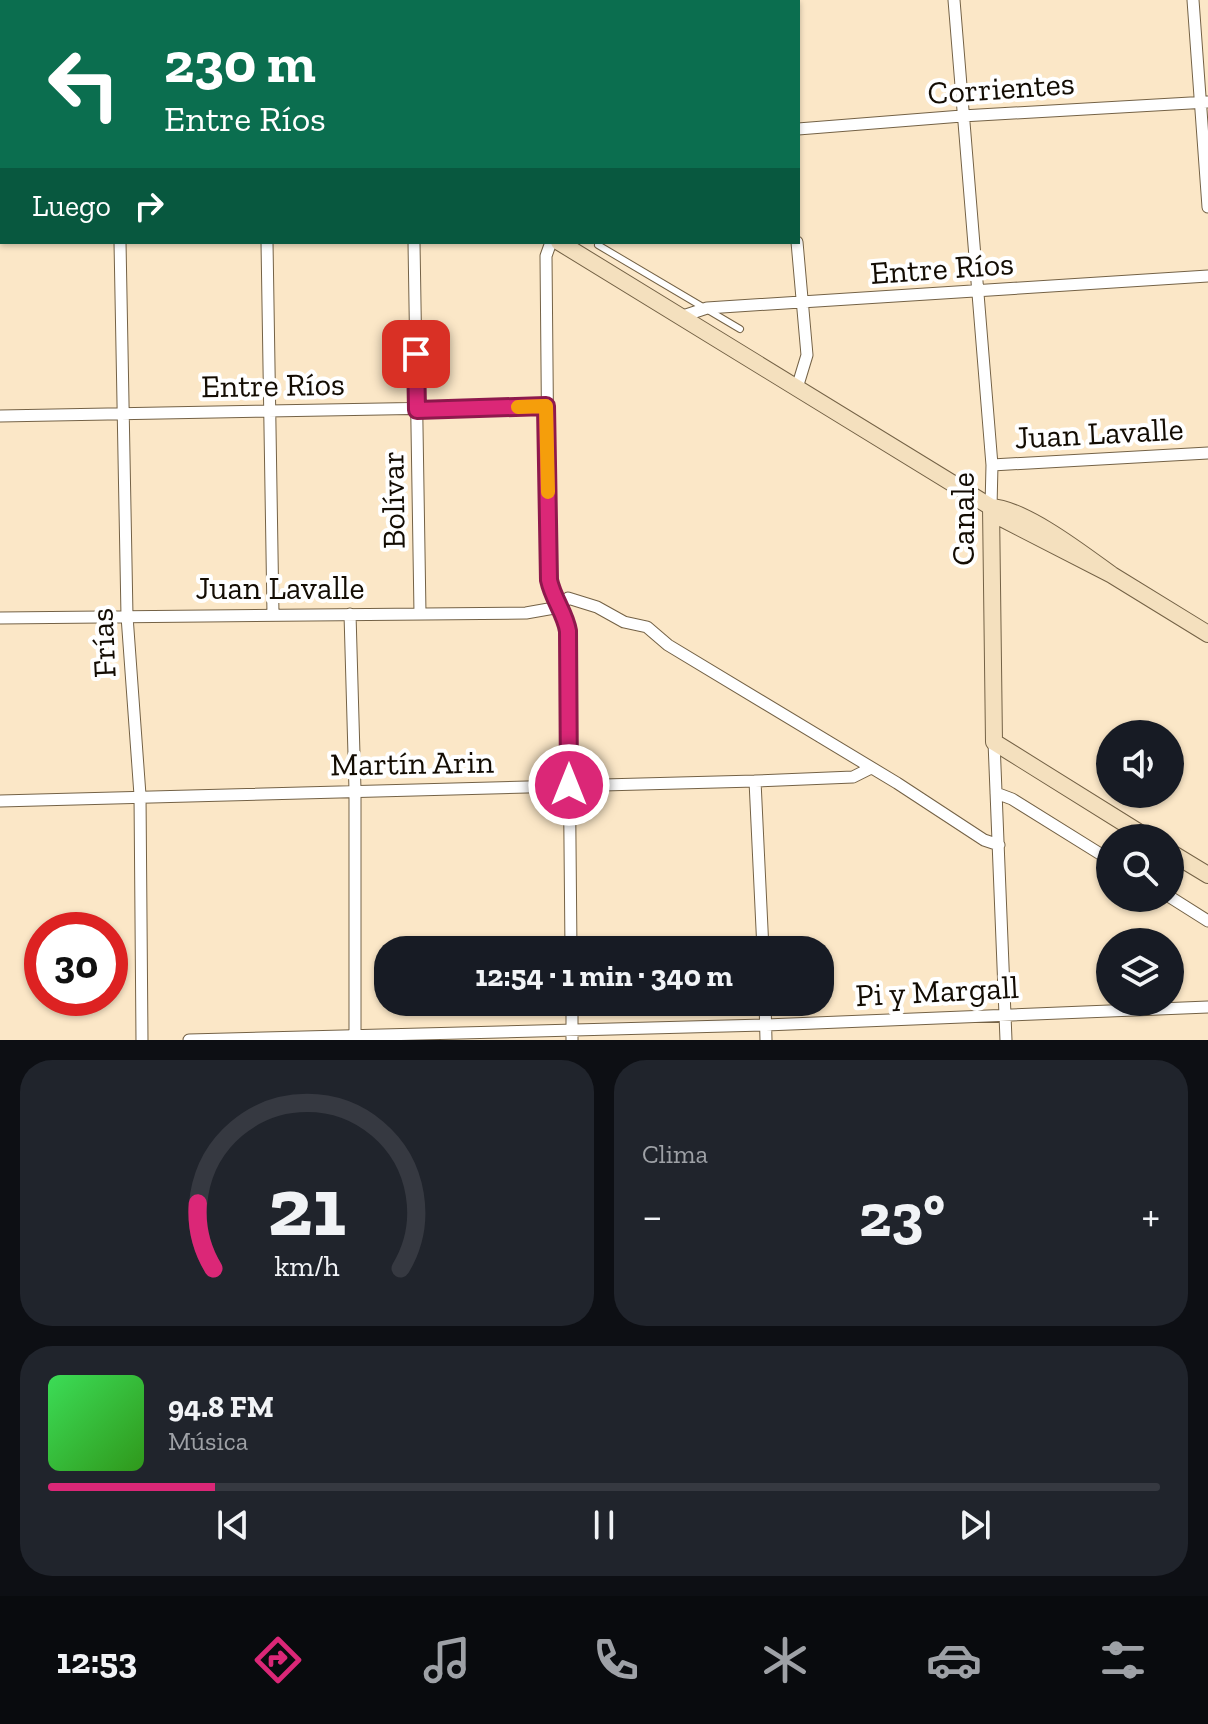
<!DOCTYPE html>
<html lang="es">
<meta charset="utf-8">
<style>
body{margin:0;font-family:"Zilla Slab",serif;background:#20242c;color:#f1f3f6;height:100vh;display:flex;flex-direction:column;font-size:30px;white-space:nowrap}
*{box-sizing:border-box;margin:0}
p{font-size:26px;color:#9ea1a6}
.icon{flex:none;width:44px;height:44px;fill:none;stroke:currentColor;stroke-width:2;stroke-linecap:round;stroke-linejoin:round}
.map{position:relative;height:1040px;overflow:hidden}
.details{display:flex;flex-direction:column;gap:20px;padding:20px;background:#0d0f14;flex:1}
.details>*{flex:none}
.hud{position:absolute;left:0px;top:0px;width:800px;height:244px;box-shadow:0 2px 6px #0004;background:#0b6e4f;color:#fff;overflow:hidden}
.fabs{position:absolute;left:1096px;top:720px;display:grid;gap:16px}
.fabs a{display:grid;place-items:center;width:88px;height:88px;border-radius:50%;background:#171b24;box-shadow:0 2px 6px #0004;font-size:40px}
.speed{position:absolute;left:24px;top:912px;display:flex;gap:16px;font-size:40px;font-weight:700;text-align:center}
.speed>*{display:grid;place-content:center;width:104px;height:104px;border-radius:50%;background:#171b24;box-shadow:0 2px 6px #0004;line-height:1}
.speed .limit{border:12px solid #d22;background:#fff;color:#111}
.pin{position:absolute;display:grid;place-items:center;width:68px;height:68px;color:#fff;margin:-34px;border-radius:16px;box-shadow:0 4px 12px #0006}
.me{position:absolute;width:88px;margin:-44px;rotate:0deg;stroke-linejoin:round;filter:drop-shadow(0 0 6px #0008)}
.turn{display:flex;align-items:center;gap:28px;height:168px;padding:0 32px;font-size:36px}
.turn .icon{width:104px;height:104px;stroke-width:2.5}
.turn b{display:block;font-size:56px;line-height:68px}
.then{display:flex;align-items:center;height:76px;padding:0 32px;background:#0003;gap:16px;font-size:30px}
.big{font-size:60px;font-weight:800;line-height:1.1}
.details .card{flex:1;display:flex;flex-direction:column;justify-content:center;gap:12px;min-width:0;padding:0 28px;border-radius:32px;background:#20242c}
.details .dial{align-items:center;gap:0}
.dial svg{height:208px;overflow:visible;fill:none;stroke:#363941;stroke-width:7;stroke-linecap:round;text-anchor:middle}
.dial text{fill:#f1f3f6;stroke:none}
.song{display:flex;align-items:center;gap:24px}
.cover{width:96px;height:96px;border-radius:12px;background:linear-gradient(135deg,hsl(130 70% 55%),hsl(110 70% 35%))}
.played{height:8px;border-radius:4px;background:linear-gradient(90deg,#db2777 15%,#363941 15%)}
.keys{display:flex;justify-content:space-around;direction:ltr}
.heat{display:flex;justify-content:space-between;align-items:center;font-size:44px;direction:ltr}
.details .tiles{flex:1;display:grid;gap:20px;grid-template-columns:1fr 1fr}
.card:last-child{grid-column:span 2}
.trip{position:absolute;left:374px;top:936px;width:460px;height:80px;border-radius:32px;background:#171b24;box-shadow:0 2px 6px #0004;font-weight:800;line-height:80px;text-align:center}
.menu{display:flex;height:128px;justify-content:space-around;align-items:center;background:#090b0e;color:#9ea1a6}
.menu .icon{width:56px;height:56px}
.menu .current{color:#db2777}
.menu b{font-size:36px;color:#f1f3f6}
.map>svg:first-child{display:block}
.lines{fill:none;stroke-linecap:round;stroke-linejoin:round}
.lane-casing{stroke:#746246;stroke-width:8}
.street-casing{stroke:#746246;stroke-width:13}
.secondary-casing{stroke:#746246;stroke-width:18}
.lane{stroke:#fff;stroke-width:6}
.street{stroke:#fff;stroke-width:11}
.secondary{stroke:#f4e0be;stroke-width:16}
.route-casing{stroke:#8e194d;stroke-width:20}
.route{stroke:#db2777;stroke-width:14}
.slow{stroke:#f59e0b;stroke-width:14}
.labels{text-anchor:middle;stroke-width:8;stroke-linejoin:round;paint-order:stroke}
.street-label{font-size:32px;fill:#130c03;stroke:#fff}
</style>
<div class="map">
<svg width="1208" height="1040" viewBox="0 0 1208 1040">
<rect width="100%" height="100%" fill="#fbe7c7"/>
<g class="lines">
<defs>
<path id="lane" d="M598,245l142,84"/>
<path id="street" d="M116,0v2
M263,0v2
M412,0v2
M561,0v2
M780,0v2
M954,0l38,465 -1,42
M1193,0l15,207
M798,129l164,-13 246,-14
M0,210h2
M120,242l7,374 13,179 2,245
M267,242l6,372
M414,242l6,371
M551,242l-5,14 3,324c3,19 16,33 19,51l3,319
M680,317l27,-9 501,-32
M797,388l10,-33 -10,-113
M0,416l546,-10
M992,465l216,-12
M350,614l5,176v249
M0,618l526,-5 34,-6 8,-9 29,9 27,15 23,5 21,18 229,138 87,57 15,5
M994,742l12,298
M755,781l8,169
M996,793l16,6 98,61
M0,801l755,-20 98,-4 18,-9
M1170,897l38,24
M572,1002v38
M765,1002l1,38
M189,1040l577,-15 442,-18"/>
<path id="secondary" d="M165,0l3,2
M559,242l432,265 10,11 111,57c-29,-21 -87,-66 -121,-68
M991,507l3,235 154,96
M1112,575l96,59
M1170,852l38,23"/>
</defs>
<use href="#lane" class="lane-casing"/>
<use href="#street" class="street-casing"/>
<use href="#secondary" class="secondary-casing"/>
<use href="#lane" class="lane"/>
<use href="#street" class="street"/>
<use href="#secondary" class="secondary"/>
</g>
<g class="lines">
<defs>
<path id="route" d="M416,354l1,56 129,-4 3,174c4,19 16,33 19,51l1,154"/>
</defs>
<use href="#route" class="route-casing"/>
<use href="#route" class="route"/>
<path class="slow" d="M518,407l28,-1 2,86"/>
</g>
<g class="labels">
<g class="street-label">
<text transform="translate(1001 88) rotate(-4)" y="11">Corrientes</text>
<text transform="translate(942 268) rotate(-4)" y="11">Entre Ríos</text>
<text transform="translate(273 385) rotate(-1)" y="11">Entre Ríos</text>
<text transform="translate(1099 433) rotate(-3)" y="11">Juan Lavalle</text>
<text transform="translate(393 500) rotate(-91)" y="11">Bolívar</text>
<text transform="translate(963 519) rotate(-90)" y="11">Canale</text>
<text x="280" y="599">Juan Lavalle</text>
<text transform="translate(103 643) rotate(-93)" y="11">Frías</text>
<text transform="translate(412 763) rotate(-1)" y="11">Martín Arin</text>
<text transform="translate(937 991) rotate(-3)" y="11">Pi y Margall</text>
</g>
</g>
</svg>
<div class="fabs">
<a><svg class="icon" aria-label="sound" viewBox="0 0 24 24"><path d="M4 9h4l5-4v14l-5-4H4zM17 9q2 3 0 6"/></svg></a>
<a><svg class="icon" aria-label="search" viewBox="0 0 24 24"><circle cx="10" cy="10" r="6"/><path d="M15 15l6 6"/></svg></a>
<a><svg class="icon" aria-label="layers" viewBox="0 0 24 24"><path d="M12 4l9 5-9 5-9-5zM3 14l9 5 9-5"/></svg></a>
</div>
<div class="speed"><div class="limit">30</div></div>
<div class="pin" style="left:416px;top:354px;background:#d93025"><svg class="icon" aria-label="arrive" viewBox="0 0 24 24"><path d="M6 21V4h12l-3 4 3 4H6"/></svg></div>
<svg class="me" style="left:569px;top:785px" viewBox="-20 -20 40 40"><circle r="17" fill="#db2777" stroke="#fff" stroke-width="3"/><path d="M0-11L8 9 0 5-8 9z" fill="#fff"/></svg>
<div class="trip">12:54 · 1 min · 340 m</div>
<div class="hud">
<div class="turn"><svg class="icon" aria-label="left" viewBox="0 0 24 24"><path d="M17 20v-9H6M10 6l-5 5 5 5"/></svg><div><b>230 m</b>Entre Ríos</div></div>
<div class="then">Luego<svg class="icon" aria-label="right" viewBox="0 0 24 24"><path d="M7 20v-9h11M14 6l5 5-5 5"/></svg></div>
</div>
</div>
<section class="details">
<div class="tiles">
<div class="card dial"><svg viewBox="0 0 100 80">
<path d="M14 69A42 42 0 1 1 86 69"/>
<path d="M14 69A42 42 0 0 1 8 44" stroke="#db2777"/>
<text x="50" y="56" font-size="32" font-weight="700">21</text>
<text x="50" y="72" font-size="11">km/h</text>
</svg></div>
<div class="card"><p>Clima</p>
<div class="heat"><a>−</a><b class="big">23°</b><a>+</a></div>
</div>
<div class="card">
<div class="song"><i class="cover"></i><div><b>94.8 FM</b><p>Música</p></div></div>
<div class="played"></div>
<div class="keys"><svg class="icon" aria-label="previous" viewBox="0 0 24 24"><path d="M18 5L8 12l10 7zM5 5v14"/></svg><svg class="icon" aria-label="pause" viewBox="0 0 24 24"><path d="M8 5v14M16 5v14"/></svg><svg class="icon" aria-label="next" viewBox="0 0 24 24"><path d="M6 5l10 7-10 7zM19 5v14"/></svg></div>
</div>
</div>
</section>
<nav class="menu">
<b>12:53</b>
<svg class="icon current" aria-label="directions" viewBox="0 0 24 24"><path d="M12 3l9 9-9 9-9-9zM9 14v-3h6M13 9l2 2-2 2"/></svg>
<svg class="icon" aria-label="music" viewBox="0 0 24 24"><path d="M9 18V5l10-2v13"/><circle cx="6" cy="18" r="3"/><circle cx="16" cy="16" r="3"/></svg>
<svg class="icon" aria-label="phone" viewBox="0 0 24 24"><path d="M5 4h4l2 5-3 2q2 4 5 5l2-3 5 2v4C11 20 4 13 5 4z"/></svg>
<svg class="icon" aria-label="climate" viewBox="0 0 24 24"><path d="M12 3v18M4 7l16 10M4 17L20 7"/></svg>
<svg class="icon" aria-label="car" viewBox="0 0 24 24"><path d="M5 17H2v-5l4-1 3-4h7l3 4 3 1v5h-3M9 17h6M6 11h13"/><circle cx="7" cy="17" r="2"/><circle cx="17" cy="17" r="2"/></svg>
<svg class="icon" aria-label="filters" viewBox="0 0 24 24"><path d="M4 7h16M4 17h16"/><circle cx="9" cy="7" r="2"/><circle cx="15" cy="17" r="2"/></svg>
</nav>
